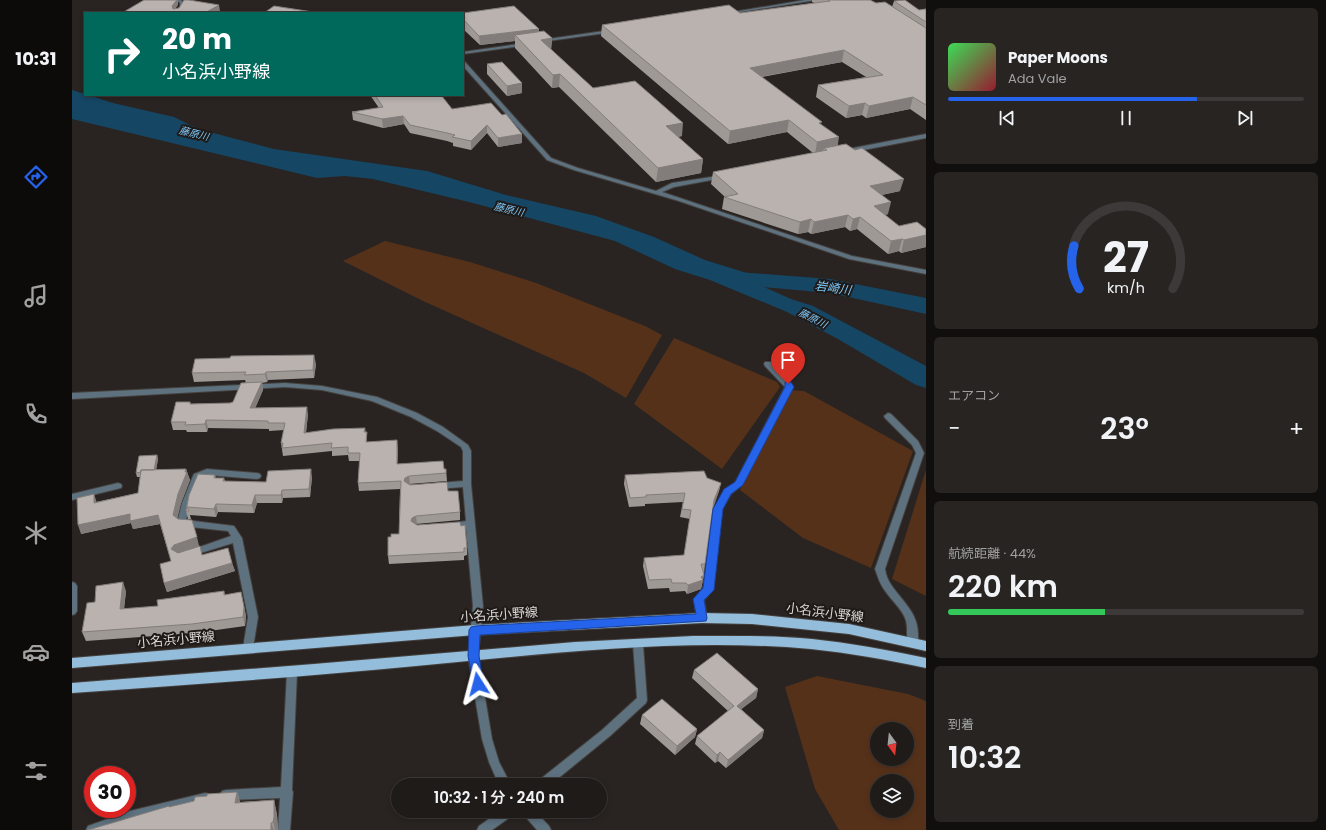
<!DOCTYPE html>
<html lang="ja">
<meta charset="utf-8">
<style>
body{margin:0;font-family:Poppins,"Noto Sans JP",sans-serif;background:#272422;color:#f1f3f6;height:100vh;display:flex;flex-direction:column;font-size:15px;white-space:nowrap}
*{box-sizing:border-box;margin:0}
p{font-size:13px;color:#a1a1a2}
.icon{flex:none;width:22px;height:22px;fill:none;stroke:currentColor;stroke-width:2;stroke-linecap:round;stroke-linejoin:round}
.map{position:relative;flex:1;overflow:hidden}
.drawer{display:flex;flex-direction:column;gap:8px;padding:8px;background:#110f0e;width:400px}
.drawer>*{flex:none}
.hud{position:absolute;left:12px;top:12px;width:380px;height:84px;border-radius:0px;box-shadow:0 2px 6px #0003,0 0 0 1px #3c3938;background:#00695c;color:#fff;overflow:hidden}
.needle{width:26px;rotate:165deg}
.controls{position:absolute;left:798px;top:722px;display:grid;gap:8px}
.controls a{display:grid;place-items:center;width:44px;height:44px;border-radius:50%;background:#1f1b19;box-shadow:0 2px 6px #0003,0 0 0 1px #3c3938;font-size:20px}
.speed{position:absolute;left:12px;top:766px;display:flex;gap:8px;font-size:20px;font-weight:700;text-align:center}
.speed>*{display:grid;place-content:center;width:52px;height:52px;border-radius:50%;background:#1f1b19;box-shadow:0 2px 6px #0003,0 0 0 1px #3c3938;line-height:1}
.speed .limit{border:6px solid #d22;background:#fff;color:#111}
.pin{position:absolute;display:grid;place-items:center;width:34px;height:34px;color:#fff;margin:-41px -17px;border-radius:50% 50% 50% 0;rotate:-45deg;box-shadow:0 0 4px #0007}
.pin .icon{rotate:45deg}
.me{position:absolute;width:44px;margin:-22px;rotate:351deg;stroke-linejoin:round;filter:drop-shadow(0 0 3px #0008)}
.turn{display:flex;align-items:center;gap:14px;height:84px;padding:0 12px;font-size:18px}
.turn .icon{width:52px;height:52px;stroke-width:2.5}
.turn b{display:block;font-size:28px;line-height:34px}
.big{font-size:30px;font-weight:600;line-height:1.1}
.drawer .tile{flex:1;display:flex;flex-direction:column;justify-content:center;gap:6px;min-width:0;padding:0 14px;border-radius:6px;background:#272422}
.drawer .dial{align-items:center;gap:0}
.dial svg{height:104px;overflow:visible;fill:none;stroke:#3c3938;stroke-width:7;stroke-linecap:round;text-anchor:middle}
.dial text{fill:#f1f3f6;stroke:none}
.song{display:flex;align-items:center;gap:12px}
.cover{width:48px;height:48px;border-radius:6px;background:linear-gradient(135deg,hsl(130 70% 55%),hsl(350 70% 35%))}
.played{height:4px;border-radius:2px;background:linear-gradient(90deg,#2563eb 70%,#3c3938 70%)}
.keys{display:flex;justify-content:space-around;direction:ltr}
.heat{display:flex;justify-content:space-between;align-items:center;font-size:22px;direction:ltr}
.charge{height:6px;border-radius:3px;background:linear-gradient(90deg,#34c759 44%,#3c3938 0)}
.trip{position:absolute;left:319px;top:778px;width:216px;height:40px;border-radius:20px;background:#1f1b19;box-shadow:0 2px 6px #0003,0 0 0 1px #3c3938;font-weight:600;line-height:40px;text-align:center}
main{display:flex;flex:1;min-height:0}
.dock{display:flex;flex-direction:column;width:72px;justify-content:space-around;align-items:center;background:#0c0b0a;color:#a1a1a2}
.dock .icon{width:28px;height:28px}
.dock .on{color:#2563eb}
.dock b{font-size:18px;color:#f1f3f6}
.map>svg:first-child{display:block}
.green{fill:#55311a;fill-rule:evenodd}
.water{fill:#154664}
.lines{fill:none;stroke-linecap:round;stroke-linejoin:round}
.river{fill:#154664;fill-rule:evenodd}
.street-casing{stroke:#45413e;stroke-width:2}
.primary-casing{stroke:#45413e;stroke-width:2}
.street{fill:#5d717f;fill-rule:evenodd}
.primary{fill:#93bddb;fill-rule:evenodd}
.wall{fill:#9f9996}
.shaded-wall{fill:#827d7a}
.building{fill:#b9b2ae;stroke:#827d7a}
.route{fill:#2563eb;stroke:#184099}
.labels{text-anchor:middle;stroke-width:4;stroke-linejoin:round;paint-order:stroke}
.far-water-label{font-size:10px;font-style:italic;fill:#7ec8fa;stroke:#1f1a17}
.water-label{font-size:12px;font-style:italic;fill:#7ec8fa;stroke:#1f1a17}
.near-street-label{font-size:13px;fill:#dad7d5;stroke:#1f1a17}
</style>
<main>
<nav class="dock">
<b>10:31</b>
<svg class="icon on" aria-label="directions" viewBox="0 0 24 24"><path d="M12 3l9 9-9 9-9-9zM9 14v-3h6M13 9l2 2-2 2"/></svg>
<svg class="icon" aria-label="music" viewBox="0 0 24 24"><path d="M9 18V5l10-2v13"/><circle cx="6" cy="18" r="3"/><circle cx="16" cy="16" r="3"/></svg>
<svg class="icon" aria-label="phone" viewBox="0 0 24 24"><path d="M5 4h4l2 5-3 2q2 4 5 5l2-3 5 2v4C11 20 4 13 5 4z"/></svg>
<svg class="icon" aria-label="climate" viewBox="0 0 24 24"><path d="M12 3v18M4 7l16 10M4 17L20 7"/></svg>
<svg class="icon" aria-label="car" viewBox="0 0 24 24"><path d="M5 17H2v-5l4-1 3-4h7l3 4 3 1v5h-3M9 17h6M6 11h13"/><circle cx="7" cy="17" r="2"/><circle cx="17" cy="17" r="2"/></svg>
<svg class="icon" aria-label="filters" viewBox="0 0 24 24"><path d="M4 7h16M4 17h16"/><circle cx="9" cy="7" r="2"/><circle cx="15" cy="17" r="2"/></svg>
</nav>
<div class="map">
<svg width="854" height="830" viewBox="0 0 854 830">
<rect width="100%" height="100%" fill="#292421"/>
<path class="green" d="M313,241l85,21 66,21 109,43 17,9 -36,63 -42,-25 -161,-72 -80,-40z
M602,338l103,44 3,5 -58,82 -88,-65z
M717,390l15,1 109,60 -42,117 -68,-30 -63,-48z
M854,470v126l-34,-17z
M745,676l91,18 18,7v129h-87l-24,-41 -30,-102zM805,729h30v30h-30zM805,781h30v30h-30z"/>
<path class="water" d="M0,90l41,13 61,14 24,12 76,20 153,22 79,24 90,21 58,21 51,23 45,14 12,12 29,13 22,7 113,60v22l-10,-3 -78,-46 -51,-27 -77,-32 -35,-11 -60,-28 -142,-38 -100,-24 -28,-3 -28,2 -245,-59z"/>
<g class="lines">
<path class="river" d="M666,272l92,7 96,19v16l-96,-21 -101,-9 -3,-5 3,-5z"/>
<defs>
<path id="street" d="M104,0h5l3,3v4l-5,6h-5l6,-6v-4z
M733,0h11l-87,14 -2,-1z
M539,30l2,1v1l-72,10 -2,-1 2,-1z
M453,43l2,1v1l-64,9v-2z
M391,62h2l86,96 27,10 78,23 16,-8 52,-8 1,1 -3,2 -48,9 -12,5 190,64 74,14v4l-77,-15 -170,-58 -105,-31 -27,-10 -84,-94z
M854,134v4l-73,14 -3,-2 3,-2z
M693,362h6l22,25 -51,98 -11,9 -9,15 -9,81 -9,10 3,18 -2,3 -3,1 -3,-1 -2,-3 -3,-19 9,-10 11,-80 11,-19 10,-7 50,-96 -20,-21 -1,-2z
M213,383l37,3 55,11 40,16 26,14 25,18 3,6v33l12,122 -5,50 14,83 7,23 12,23h-12l-10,-23 -7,-23 -14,-83 5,-50 -7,-78 -16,1 -3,-1 -1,-2 1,-2 19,-3 -3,-34 -25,2 -3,-1 -1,-2 1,-2 3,-1 25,-2v-30l-2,-4 -24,-16 -26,-14 -39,-16 -50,-11 -37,-3 -213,12v-6z
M816,413l3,1 27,27 6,12 -39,116c1,6 3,12 7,17 11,16 26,27 26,48 0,4 1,8 -1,12l-4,1 -4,-1c-4,-8 0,-19 -4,-28 -4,-10 -13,-17 -19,-26 -6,-7 -8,-15 -11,-23l41,-116 -4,-8 -27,-27 -1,-2z
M135,469l50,4 3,1 1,2 -1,2 -3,1 -49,-4 -8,3 -10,25 -4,17 48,6 8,12 16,79 -5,31 -1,3 -4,1 -4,-1 -1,-3 5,-31 -15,-74 -42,13 -3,-1 -2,-2 2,-2 43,-15 -3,-5 -47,-5 -3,-1 -1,-2 5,-20 11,-27 1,-2z
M46,483l3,1 1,2 -1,2 -49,12v-6z
M0,582l3,1 2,3v25l-2,3 -3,1z
M566,640l4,1 1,3 4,56 -1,3 -36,33 -60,49h-14l2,-4 64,-51 35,-32 -4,-54 1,-3z
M220,668l4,1 1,3 -5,118 1,2 -3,38h-12l2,-32 -54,2 -4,-1 -2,-4 2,-4 4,-1 55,-3 6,-115 1,-3z
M133,793l4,1 2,4 -2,4 -4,1 -75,18 -23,9h-21l2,-4 42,-15z
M428,811h15l-2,4 -21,15h-15l2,-4z
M450,811h13l14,15 2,4h-14l-13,-15z"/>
<path id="primary" d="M630,613l50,1 97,10 77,17v10l-77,-17 -97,-10 -50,-1 -227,12 -403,33v-10l403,-33z
M621,636c40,0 80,-1 119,3 38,4 76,11 114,19v10c-38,-8 -76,-15 -115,-19 -131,-12 -265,5 -395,17 -115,11 -229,19 -344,27v-10l242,-19 261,-22z"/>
</defs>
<use href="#street" class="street-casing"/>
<use href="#primary" class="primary-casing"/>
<use href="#street" class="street"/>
<use href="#primary" class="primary"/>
</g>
<path class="wall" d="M740,0h58l6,3 16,4 2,-6 25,9 7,-1v111l-16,-11 -44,9 -4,-3 -16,3 -30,-21 2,-12 48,-8 -24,-15 -80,15 59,47 17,21 62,46 -18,4 6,19 -3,1 14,11 27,3v18l-25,6 -2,-2 -11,3 -31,-25 -7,2 -5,-4 -34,7 -3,-2 -10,2 -76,-25 2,-12h1l-14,-13 2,-12 100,-19 -26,-21 -59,12 -127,-108 1,-11 138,-12 74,-10 -2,-1z
M391,13l76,19 13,6 -1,12 42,38 89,48 -4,1 25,22 -2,14 -45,9 -97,-95 -7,1 -37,-40v-7l-35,4 -17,-16z
M415,64l35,29 -15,3 -20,-22z
M298,95h71l11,14 50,6 20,19v9l-24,4 -11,-14 -16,17 -18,-4v-3l-6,-2 -37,-8 -6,-9 -21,4 -30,-8 -1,-8 27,-4z
M244,364l-2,14 -46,2 -1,2 -5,1 1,7 -8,18 53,6 -2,19 59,-5 2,14 31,6 -1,16 49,5 1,12 -38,3 39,7 12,21v8l-44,4 1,1 44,1 6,22v7l-3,1v4l-75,4 -1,-8 3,-19 8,-3 1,-45 -41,2 -1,-8 2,-22h-11l-1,-6 -16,1v-5l-49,5 -2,-13 3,-13 -15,1v-2l-61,-1 -1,4h-20l-1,-2h-13l-2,-8 19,-20 1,2 39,-1 3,-1 13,-19 -1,-3 -51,2 -2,-9z
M85,455l1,4 -2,11 30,-1 1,3 3,8 -9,23 -4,15 22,28 -13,4 16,5 30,8 3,8 -68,21 -3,-9 7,-22 -11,-37 -27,5 -2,-6 -50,11 15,-32 42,-9 2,-16h-3l-1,-4z
M143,475l1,3h8l1,3 41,1 46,-5 -2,20 -27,1 -1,5h-25l-3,10 -36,-1 -2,5 -26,-2 1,4h-3l-2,-8 3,-16z
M553,475l82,3 14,5 -2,8 -6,16 -8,57 -1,9h-1l1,2 -3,14 -14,5 -2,-3 -15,1 -1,-4 -21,1 -5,-23 1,-8 40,-3 6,-36 -10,-2 3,-15 -38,2v2l-16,1 -5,-23z
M54,591l-2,18 34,-3 66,-15 1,4 16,-3 5,24 -1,10 -50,7 -109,8 -4,-9 13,-30z
M622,670l64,19 -2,9 -15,11 23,21 -2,8 -36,30 -8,-7 -3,2 -20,-19 2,-8 31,-25 -36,-33z
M570,715l55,14 -2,8 -20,18 -35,-31z
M165,792l3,10 34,-2 3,15 1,15h-190l82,-23 24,-6 13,-5z"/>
<path class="shaded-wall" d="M105,0h1v5l-5,7 -1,-6z
M147,5l1,6 -3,2h-12z
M467,29v10l-24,-4v6l-35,4 -1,-9z
M480,38l-1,13 -10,-11z
M772,50l-2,12 -94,17 2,-11z
M488,74l-1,13 -7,1 1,-13z
M450,83v10l-15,3v-10z
M841,97l-3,12 -44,9 3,-12z
M793,103l-3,12 -16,3 3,-12z
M331,116l1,8 -21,4 -1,-9z
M717,120l-2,12 -59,12 2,-13z
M611,123l-1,13 -18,3 2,-13z
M415,125v8l-16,17v-9z
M450,134v9l-24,4v-9z
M767,137l-2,13h-10l-3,-2 -1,4 -8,2 2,-12z
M631,159l-2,14 -45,9 2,-14z
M832,179l-4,12 -33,7 3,-12z
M819,202l-3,12 -18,4 4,-12z
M776,215l-3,12 -34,7 3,-12z
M788,217l-3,12 -7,2 3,-12z
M739,219l-3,13 -10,2 2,-12z
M854,235v12l-25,6 3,-13z
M830,239l-3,12 -11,3 3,-13z
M242,355l2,9 -2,14 -1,-8z
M194,372l2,8 -1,2 -2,-8z
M190,382l1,8 -11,26 -2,-8z
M235,407l1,7 -3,27 -1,-8z
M134,420l2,8 -1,4 -2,-8z
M325,440l1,8 -1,24z
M85,455l1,4 -3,17 -1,-5z
M114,469l4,11 -9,23 -5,21 -3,-9 5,-21z
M239,469l1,8 -2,20 -1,-8z
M337,476l1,8 -4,1 -2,-4 1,-3z
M649,483l-2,8 -6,18 1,-9z
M210,490l1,8 -1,5 -1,-8z
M22,494l3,9h-3z
M183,495l2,8 -3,10 -2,-8z
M144,504l2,8 -2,5 -2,-8z
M58,514l28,1 2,9 -27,5 -2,-6 -50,11 -3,-9z
M344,516l1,8 -4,1 -2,-4 1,-3z
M125,537l2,9 -23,8 -5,-5 3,-4z
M160,563l3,8 -68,21 -3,-9z
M632,575l-3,14 -14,5 1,-9z
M51,582l3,9 -3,27 -3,-9z
M169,592l5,24 -1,10 -2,-9z
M686,689l-2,9 -21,16 2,-8z
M625,729l-2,8 -20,18 2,-9z
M692,730l-2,8 -36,30 2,-8z
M648,752l-2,9 -3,2 2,-8z
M165,792l4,15 -6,-4z
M202,800l3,15 1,15h-3l-2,-8z
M199,823l3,7h-3z"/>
<path class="building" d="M72,0h33l-5,6 1,3 6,-1 5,-8h5l30,5 -14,8h-83z
M756,0h42l6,3 9,-1 41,26v77l-13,-8 -44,9 -4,-3 -16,3 -31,-21 65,-10 -39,-25 -94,18 72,54 -3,1 20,14 -22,5 -28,-22 -59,11 -128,-106 127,-20 11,8 90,-12z
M833,0l14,10 7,-1v13l-32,-21z
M202,6l39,6 -1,1h-48z
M442,6l25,23 -60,7 -16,-17v-6z
M472,31l8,7 -11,2 52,48 42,-7 48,42 -17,3 37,33 -45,9 -98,-94 -7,1 -38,-40z
M430,62l20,21 -15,3 -20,-22z
M303,95h66l11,14 39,-6 11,12 4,-1 16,20 -24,4 -11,-13 -16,16 -19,-4 3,-2 -8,-2 -37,-8 -7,-9 -21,3 -30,-7 31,-5z
M774,144l9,6 7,-2 42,31 -34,7 21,16 -17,4 25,20 18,-4 9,7v6l-22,5 -2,-1 -11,2 -31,-24 -7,2 -5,-4 -34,7 -3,-3 -11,3 -76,-25 14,-3 -25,-22 114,-22 -3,-2z
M242,355l-1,15 -47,2 -1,2 -21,1 2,-3 -54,1 3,-14 35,-1 1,-2z
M190,382l-12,26 57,-1 -3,26 29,-4 32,-1 -1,4h3l-1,10 31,-2v24l46,-3 1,8h2v4l-37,3 -4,2 -1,3 6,4 37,-3 1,9h10l2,21 -44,4 -4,2 -1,3 6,4 43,-3 1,4 4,-1 2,23h-3v4l-76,4v-19h3v-3h8l2,-53 -43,2 2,-30h-12v-6l-17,1 1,-5 -50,5 1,-5h-2l4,-20h-17v-2l-62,-1 -1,4 -20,1 1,-3h-15l5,-20h14v2l40,-1 3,-1 8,-19z
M85,455l-3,15h-13v2l-5,1 3,-17z
M114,469l-1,3h2l-9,22 -5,21 5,4 14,1 5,17 -23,8 -3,4 7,4 22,-7 2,9 26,-7 4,15 -68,20 -4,-19 11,-3 -13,-46 -28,6v-7l-52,11 -1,-27 17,-4v9l44,-10 3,-23z
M239,469l-2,20 -27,1 -1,5h-26l-3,10 -36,-1 -2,5 -27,-2 2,4h-3l3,-16 9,-21 17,1 -1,3h10l-1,3 43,1 2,-11z
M632,471l3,7 14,5 -7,17 -9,64h-4l3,11 -3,2 2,3 -15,5 -2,-2h-14l-1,-4 -22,1 -5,-22 40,-3 7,-45 -9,-1 3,-16 -39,2v2l-16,1 -5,-23z
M51,582l-3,27 38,-3 -1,-6 67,-9v4l17,-3 3,15 -1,10 -51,7 -110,8 5,-29 8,-1 1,-16z
M645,653l41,36 -21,17 27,24 -36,30 -8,-8 -3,3 -20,-19 37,-30 -40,-36z
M590,699l35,30 -20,17 -35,-31z
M165,792l-2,11 39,-3v17l-1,5 -2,1v7h-183l81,-24v1l25,-6 1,-4 12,-1v-2z"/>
<path class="route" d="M713,382h6l3,5 -51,98 -12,9 -8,15 -9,81 -10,10 3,18 -1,3 -226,14 -1,21 5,28 -2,3 -4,2 -4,-2 -6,-31 1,-26 2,-3 4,-1 221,-12 -3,-15 10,-11 10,-79 11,-20 11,-7 50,-95z"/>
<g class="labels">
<g class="far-water-label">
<text transform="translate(122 133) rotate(14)" y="4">藤原川</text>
<text transform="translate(437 209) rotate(13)" y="4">藤原川</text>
<text transform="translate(741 318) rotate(27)" y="4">藤原川</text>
</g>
<g class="water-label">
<text transform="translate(761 288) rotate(8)" y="4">岩崎川</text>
</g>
<g class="near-street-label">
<text transform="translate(753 612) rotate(7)" y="5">小名浜小野線</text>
<text transform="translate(427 614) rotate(-4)" y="5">小名浜小野線</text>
<text transform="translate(104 639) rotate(-5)" y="5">小名浜小野線</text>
</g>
</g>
</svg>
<div class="controls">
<a><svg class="needle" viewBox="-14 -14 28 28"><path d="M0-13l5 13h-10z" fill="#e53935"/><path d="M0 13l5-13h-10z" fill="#a1a1a2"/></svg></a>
<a><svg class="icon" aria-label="layers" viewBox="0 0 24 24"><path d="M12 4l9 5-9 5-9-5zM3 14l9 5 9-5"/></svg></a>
</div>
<div class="speed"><div class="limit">30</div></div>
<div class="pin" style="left:716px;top:384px;background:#d93025"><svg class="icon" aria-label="arrive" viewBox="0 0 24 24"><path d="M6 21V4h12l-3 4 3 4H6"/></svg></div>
<svg class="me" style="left:406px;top:684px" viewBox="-20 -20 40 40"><path d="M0-17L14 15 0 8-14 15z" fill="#2563eb" stroke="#fff" stroke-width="4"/></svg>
<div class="trip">10:32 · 1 分 · 240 m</div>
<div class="hud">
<div class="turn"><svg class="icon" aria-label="right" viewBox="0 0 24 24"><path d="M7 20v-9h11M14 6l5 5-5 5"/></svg><div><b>20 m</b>小名浜小野線</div></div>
</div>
</div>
<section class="drawer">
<div class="tile">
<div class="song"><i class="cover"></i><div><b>Paper Moons</b><p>Ada Vale</p></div></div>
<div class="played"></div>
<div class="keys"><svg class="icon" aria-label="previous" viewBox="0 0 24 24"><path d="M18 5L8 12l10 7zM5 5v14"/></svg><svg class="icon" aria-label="pause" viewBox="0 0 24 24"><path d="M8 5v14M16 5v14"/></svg><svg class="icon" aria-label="next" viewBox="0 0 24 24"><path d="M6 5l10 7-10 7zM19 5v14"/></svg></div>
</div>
<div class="tile dial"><svg viewBox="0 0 100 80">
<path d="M14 69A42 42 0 1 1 86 69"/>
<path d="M14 69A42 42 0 0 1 10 36" stroke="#2563eb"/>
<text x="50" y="56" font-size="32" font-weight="700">27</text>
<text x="50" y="72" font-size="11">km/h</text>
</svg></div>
<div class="tile"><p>エアコン</p>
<div class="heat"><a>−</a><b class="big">23°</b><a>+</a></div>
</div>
<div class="tile"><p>航続距離 · 44%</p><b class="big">220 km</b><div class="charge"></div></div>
<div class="tile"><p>到着</p><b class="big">10:32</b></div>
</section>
</main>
